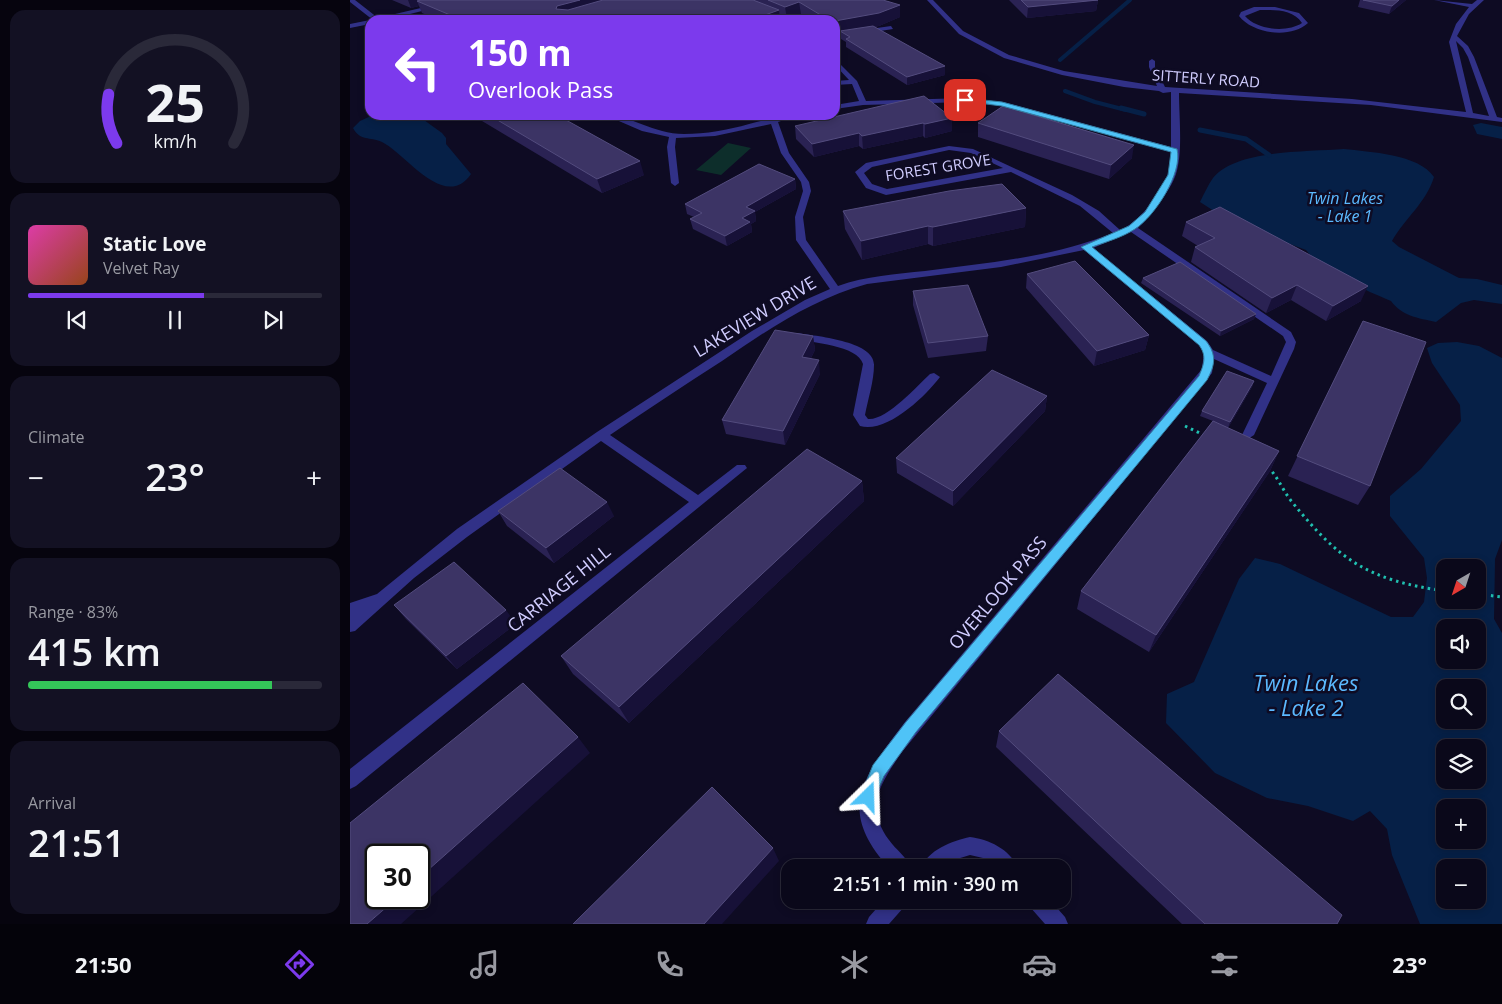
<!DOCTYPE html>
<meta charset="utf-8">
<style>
body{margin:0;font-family:"Open Sans",sans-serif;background:#131123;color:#f1f3f6;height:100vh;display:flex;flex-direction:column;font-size:19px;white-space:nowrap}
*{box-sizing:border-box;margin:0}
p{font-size:16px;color:#999aa2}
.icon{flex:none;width:28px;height:28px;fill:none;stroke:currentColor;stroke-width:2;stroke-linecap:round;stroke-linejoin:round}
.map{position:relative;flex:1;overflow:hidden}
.panel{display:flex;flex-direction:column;gap:10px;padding:10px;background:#06040e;width:350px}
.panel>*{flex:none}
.top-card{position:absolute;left:15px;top:15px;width:475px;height:105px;border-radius:15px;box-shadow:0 2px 8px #0003,0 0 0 1px #2a2939;background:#7c3aed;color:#fff;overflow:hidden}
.needle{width:32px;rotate:219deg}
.buttons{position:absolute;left:1086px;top:559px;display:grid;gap:10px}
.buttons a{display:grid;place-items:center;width:50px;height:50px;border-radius:10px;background:#0a081a;box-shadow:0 2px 8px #0003,0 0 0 1px #2a2939;font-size:25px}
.speed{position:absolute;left:15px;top:844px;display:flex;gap:10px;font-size:25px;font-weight:700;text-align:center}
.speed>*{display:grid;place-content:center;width:65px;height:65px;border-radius:50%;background:#0a081a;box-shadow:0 2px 8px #0003,0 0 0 1px #2a2939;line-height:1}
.speed .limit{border:2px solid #111;border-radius:8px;background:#fff;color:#111}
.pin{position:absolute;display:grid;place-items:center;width:42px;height:42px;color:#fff;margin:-21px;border-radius:10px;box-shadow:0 2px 8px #0006}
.me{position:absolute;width:55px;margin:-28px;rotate:22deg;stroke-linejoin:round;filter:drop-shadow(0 0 4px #0008)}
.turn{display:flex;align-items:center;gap:18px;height:105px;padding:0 20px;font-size:22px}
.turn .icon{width:65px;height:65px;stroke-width:2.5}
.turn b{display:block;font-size:35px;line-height:42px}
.big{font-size:38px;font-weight:600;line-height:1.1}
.panel .widget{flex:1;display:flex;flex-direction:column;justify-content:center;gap:8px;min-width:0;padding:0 18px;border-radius:15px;background:#131123}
.panel .dial{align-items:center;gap:0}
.dial svg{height:130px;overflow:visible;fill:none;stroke:#2a2939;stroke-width:7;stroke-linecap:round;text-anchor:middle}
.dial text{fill:#f1f3f6;stroke:none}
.song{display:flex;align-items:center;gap:15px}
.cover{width:60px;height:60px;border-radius:8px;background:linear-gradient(135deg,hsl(320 70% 55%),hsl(20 70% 35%))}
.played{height:5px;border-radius:2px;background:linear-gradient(90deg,#7c3aed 60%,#2a2939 60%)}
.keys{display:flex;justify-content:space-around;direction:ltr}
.heat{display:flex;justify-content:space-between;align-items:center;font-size:28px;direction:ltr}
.charge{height:8px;border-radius:4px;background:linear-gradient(90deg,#34c759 83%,#2a2939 0)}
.trip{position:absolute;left:431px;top:859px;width:290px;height:50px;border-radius:15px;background:#0a081a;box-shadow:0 2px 8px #0003,0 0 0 1px #2a2939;font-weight:600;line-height:50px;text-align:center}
.tabs{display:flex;height:80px;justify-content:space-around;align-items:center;background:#04030a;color:#999aa2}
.tabs .icon{width:35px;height:35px}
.tabs .current{color:#7c3aed}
.tabs b{font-size:22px;color:#f1f3f6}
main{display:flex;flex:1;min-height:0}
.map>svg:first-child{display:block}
.green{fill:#0d2e2b}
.water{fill:#062047;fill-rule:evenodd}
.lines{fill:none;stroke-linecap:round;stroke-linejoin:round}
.stream-far1{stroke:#062047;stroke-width:4}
.stream{stroke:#062047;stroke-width:5}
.path{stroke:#20c0b0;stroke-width:3;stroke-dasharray:2.5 4;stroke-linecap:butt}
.minor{fill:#313187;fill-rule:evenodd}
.wall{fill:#2a2253}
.shaded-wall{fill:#171138}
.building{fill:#3c3465;stroke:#534c7e}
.route{fill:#4fc3f7;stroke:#337fa1}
.labels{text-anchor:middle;stroke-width:5;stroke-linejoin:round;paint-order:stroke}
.far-street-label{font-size:15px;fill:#d1cdff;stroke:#0e0b23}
.far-water-label{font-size:16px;font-style:italic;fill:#5bb9ff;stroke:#0e0b23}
.street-label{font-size:18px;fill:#d1cdff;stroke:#0e0b23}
.near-water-label{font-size:22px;font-style:italic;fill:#5bb9ff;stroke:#0e0b23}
</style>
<main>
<section class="panel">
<div class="widget dial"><svg viewBox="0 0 100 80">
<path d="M14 69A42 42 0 1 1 86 69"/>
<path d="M14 69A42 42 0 0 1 9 39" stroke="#7c3aed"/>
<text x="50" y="56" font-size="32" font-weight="700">25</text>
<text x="50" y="72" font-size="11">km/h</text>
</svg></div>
<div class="widget">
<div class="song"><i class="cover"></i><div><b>Static Love</b><p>Velvet Ray</p></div></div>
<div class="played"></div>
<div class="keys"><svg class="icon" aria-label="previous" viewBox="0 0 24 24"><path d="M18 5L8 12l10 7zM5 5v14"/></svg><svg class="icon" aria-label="pause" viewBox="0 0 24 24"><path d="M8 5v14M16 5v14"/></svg><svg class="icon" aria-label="next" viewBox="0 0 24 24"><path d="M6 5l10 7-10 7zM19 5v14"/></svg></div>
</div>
<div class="widget"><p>Climate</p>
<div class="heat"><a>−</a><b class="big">23°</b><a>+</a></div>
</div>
<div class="widget"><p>Range · 83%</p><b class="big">415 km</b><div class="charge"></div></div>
<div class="widget"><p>Arrival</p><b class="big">21:51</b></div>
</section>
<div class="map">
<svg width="1152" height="924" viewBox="0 0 1152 924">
<rect width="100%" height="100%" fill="#0e0b23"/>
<path class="green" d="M378,143l23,5 -30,27 -25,-5z"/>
<path class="water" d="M23,115h44l25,18 4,5v6l25,30c-26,38 -66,-21 -89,-32 -13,-6 -21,0 -29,-14l7,-7z
M1131,123l21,4v12l-25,-5 -4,-9z
M994,149c25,3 75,5 90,28 -8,26 -29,41 -42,64l7,6 60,31 18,1 25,6v19l-28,-4 -13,3 -25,19c-18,-4 -34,-6 -45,-21 -26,-11 -68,-29 -85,-51l-75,-28 -31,-20c4,-8 8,-17 13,-24 24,-29 96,-26 131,-29z
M1107,342l22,4 23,12v182l-7,19 -1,60 8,14v291h-82l-28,-69 -5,-26 -17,-18 -17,10 -45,-15 -41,-8 -52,-25 -49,-50 1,-29 27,-12 45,-103 16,-21 25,6 111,53h22l11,-15 3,-24 -3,-20 -34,-42v-20l31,-27 40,-48 -1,-16 -28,-42 -5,-15 11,-5zM1095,568h33v32h-33zM1095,628h33v32h-33zM1095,688h33v32h-33zM1095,748h33v32h-33zM1095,808h33v32h-33zM1095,868h33v32h-33z"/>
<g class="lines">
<path class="stream-far1" d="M710,60l70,-60
M715,91l30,11 31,8"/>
<path class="stream" d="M771,108l23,6
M850,130l46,9 23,16"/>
<path class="path" d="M835,426l21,10
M918,467c10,10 15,24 24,35 48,59 76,78 153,89
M1128,594l24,3"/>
<path class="minor" d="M0,0h5l23,18 77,-18h11l-80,20h-13l-23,-18z
M378,0h8l49,20h-8z
M577,0h6l30,31 46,24 55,16 93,15 -8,-19v-6l3,-2 3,2v6l10,20 187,12 114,13 -17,-70 7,-18 13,-17 -35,-7 38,4 5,-4h7l-15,14 -12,22 11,10 6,11 23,60 5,1v4l-131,-17 -192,-12c0,24 4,59 -3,81 -5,16 -26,42 -38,54l153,104 5,10 -2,7 -40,86 -6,4 -6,-4 25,-52 -53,-24 -2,14 -310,379c-21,31 -38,54 -13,88 7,10 17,16 22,28h-22c-54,-60 -25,-92 16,-146l297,-353 2,-17 -5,-7 -115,-95 -83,17 -134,17c-54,15 -100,46 -145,77 -38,24 -75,49 -112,74l88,60 39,-30h8l2,3 -391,318 -6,3v-20l339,-267 -88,-61 -134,96 -53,41 -59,53 -5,1v-29l27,-9 80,-65 140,-97 155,-101 53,-31 25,-11 -34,-49 -1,-23 8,-26 -2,-9 -20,-29 -10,-29 -56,12 -39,2 -1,9 4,36 -4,3 -4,-3 -4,-36 2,-10 -27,-6 -37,-16c26,0 48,19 79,19 22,0 44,-4 65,-10 17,-4 33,-9 50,-9l-21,7 11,31 20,29 2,9 -8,26 3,23 32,46c28,-10 58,-12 87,-15 63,-8 128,-14 188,-38l-33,-27 -69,-34 -125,23 -20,-7 -11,-16 11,-9 83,-17 24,3 99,46 27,16 21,19c21,-9 38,-34 47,-54 3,-6 3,-16 4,-24l-168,-46 -38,-4 -102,3 -28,4v-4l24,-4 -7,-17 -17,1v-4l14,-1 -14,-15v-6l22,22 9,20 99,-3 38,4 168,45v-55l-8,1 -4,-2 -35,-4 -62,-12 -58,-17 -45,-24zM1106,41l7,7 5,9 21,59 -16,-3zM599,150l22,3 32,15 -116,21 -15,-5 -8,-11 8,-6zM781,232l152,104 3,6 -15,34 -58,-26 -6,-9 -114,-93z
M925,7l24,6 9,10c-17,16 -55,11 -69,-7l2,-4 13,-5zM910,10c14,0 33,-1 42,13 -15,10 -45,7 -57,-7z
M20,20v4l-20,4v-4z
M541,26l2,3 -58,9v-4z
M447,333c18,3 78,8 77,32 0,16 -6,34 -9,50l3,4c18,2 49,-33 62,-45l4,-1 6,4c-15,20 -54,57 -80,49l-7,-11 10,-51c-5,-19 -52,-21 -70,-26l-1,-2z
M620,837c18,2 40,12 48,31h-22l-13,-10 -13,-3 -13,4 -12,9h-24c7,-18 31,-27 49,-31z
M534,900h22l-2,7 -15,17h-23l3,-7z
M678,900h22l15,17 3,7h-23l-15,-17z"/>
</g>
<path class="wall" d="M42,0h491l17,17 -21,9 -4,1 70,48 -38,10 -61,-38v-5l-5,-3 -1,-6 -5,1v-14h-25l-9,-6 -14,5 -7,-3v4h-342l-16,-7 -3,-7 -8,2z
M659,0h89l-2,11 -69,7z
M1010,0h46l-17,14 -31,-7z
M20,46v10l-4,-9z
M122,115h85l87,60 -42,18z
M602,118v13l-27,7 -2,-2 -60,13 -4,-3 -45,11 -18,-18 -1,-13z
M628,123l154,35 -23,21 -131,-42z
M445,179l1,10 -41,23 1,9 -5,3 1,8 -25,14 -34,-17 -3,-10 4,-2 -7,-3 -2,-10z
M676,208l-1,19 -92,19 -5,-2 -66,16 -17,-31 -2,-18z
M836,222l175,79 -35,20 -35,-21 -25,13 -75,-51 4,-15 3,-1 -16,-10z
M677,274l122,61 -4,15 -51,16 -68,-78z
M793,278l113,36 -2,5 -34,17 -79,-53z
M563,291l75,45 -2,15 -58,7 -15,-53z
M1013,321l7,165 -12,19 -70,-29z
M463,336l2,14 -4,8 9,16 -35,71 -59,-11 -4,-14z
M904,381l-2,6 -24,41 51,23 -9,20 -121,181 -72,-43 4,-18 132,-170 -13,-5 2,-5z
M697,396l-2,15 -92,95 -56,-33 -1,-15z
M512,481l2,20 -235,222 -56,-49 -12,-18z
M148,511l116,5 -60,47 -47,-37z
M44,605l122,19 -59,45 -51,-50z
M649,731l338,193h-155l-186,-177z"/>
<path class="shaded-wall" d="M58,0h39l-30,1 2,5 -8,2z
M230,0h50l-69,18 -5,-9 1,-3z
M748,0l-2,11 -69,7 1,-11z
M1049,0h7l-17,14 3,-8z
M449,2l2,12 -14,5 -2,-12z
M550,5v12l-21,9 -36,6 -3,-1v2l-5,1v-13z
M429,10l1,10h-29z
M595,66v9l-38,10v-8z
M147,115h37l-35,6z
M602,118v13l-27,7v-14z
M573,123v13l-60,13 -1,-13z
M509,133v13l-45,11 -2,-13z
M784,145l-2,13 -23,21 2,-14z
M290,161l4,14 -42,18 -5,-14z
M445,179l1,10 -41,23 1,9 -5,3 1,8 -25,14 -2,-10 17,-18 4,-11z
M676,208l-1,19 -92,19v-19z
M578,226v18l-66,16 -1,-19z
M947,285l-6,15 -25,13 6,-15z
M1018,286l-7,15 -35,20 7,-15z
M906,314l-2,5 -34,17 1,-5z
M799,335l-4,15 -51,16 3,-15z
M463,336l2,14 -11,21 -2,-14z
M469,360l1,14 -35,71 -2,-14z
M904,381l-2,6 -24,41 2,-6z
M697,396l-2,15 -92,95v-15z
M929,451l-9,20 -121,181 7,-17z
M512,481l2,20 -235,222 -10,-16z
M257,502l7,14 -60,47 -8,-15z
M156,610l10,14 -59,45 -11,-13z
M228,737l12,16 -189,171h-34l30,-26h22v-20z
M423,848l6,13 -57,63h-18z"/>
<path class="building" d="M71,0h159l-23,6 -1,3 12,1 35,-10h150l26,10 -28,10h-289l-45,-19z
M418,0h115l17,5 -21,8 -44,8v-1h-6l-30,-18 -14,5z
M671,0h77l-70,7z
M1013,0h36l-7,6z
M523,26l72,40 -38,11 -61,-38 4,-2 -10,-6z
M574,96l28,22 -27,6 -2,-1 -61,13 -3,-3 -47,11 -17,-18z
M653,106l131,39 -23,20 -133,-42z
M139,115h8v3l9,1 11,-4h40l83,46 -43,18z
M409,164l36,15 -49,28 9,4 -13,7 8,4 -25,14 -35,-17 12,-6 -17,-9z
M652,184l24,24 -93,19 -5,-1 -67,15 -18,-30 106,-20z
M870,207l148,79 -35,20 -36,-21 -25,13 -77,-51 20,-9 -29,-16z
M725,261l74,74 -52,16 -70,-77z
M830,262l76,52 -35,17 -78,-53z
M618,285l20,51 -60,7 -15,-52z
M1013,321l63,21 -56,144 -73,-30z
M425,330l38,6 -11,21 17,3 -36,71 -61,-11z
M642,370l55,26 -94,95 -57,-33z
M877,371l27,10 -24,41 -28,-11z
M863,421l66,30 -123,184 -75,-44z
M457,449l55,32 -243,226 -58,-51z
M210,468l47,34 -61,46 -48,-37z
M104,562l52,48 -60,46 -52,-51z
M708,674l284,241 -5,9h-132l-206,-193z
M173,683l55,54 -159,141v-23h-43v43h21l-30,26h-17v-101z
M362,787l61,61 -69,76h-131z"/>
<path class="route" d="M615,98l37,4 175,47c6,24 -22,67 -42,80 -12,8 -29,13 -43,18l114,94c11,14 9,24 1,39l-291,352 -32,44 -11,26 -5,2 -6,-2 -2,-5 13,-32 33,-43 293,-346c5,-12 8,-20 0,-31l-118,-98 48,-21 16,-14 23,-37 3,-23 -169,-46 -40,-5z"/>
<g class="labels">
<g class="far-street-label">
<text transform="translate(856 79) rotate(4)" y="5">SITTERLY ROAD</text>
<text transform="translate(588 168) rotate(-9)" y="5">FOREST GROVE</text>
</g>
<g class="far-water-label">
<text x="995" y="204">Twin Lakes<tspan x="995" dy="18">- Lake 1</tspan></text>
</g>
<g class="street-label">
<text transform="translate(405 317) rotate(-31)" y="6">LAKEVIEW DRIVE</text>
<text transform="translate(209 589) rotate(-39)" y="6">CARRIAGE HILL</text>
<text transform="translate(648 593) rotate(-50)" y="6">OVERLOOK PASS</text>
</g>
<g class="near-water-label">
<text x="956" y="691">Twin Lakes<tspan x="956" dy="25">- Lake 2</tspan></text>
</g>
</g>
</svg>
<div class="buttons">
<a><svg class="needle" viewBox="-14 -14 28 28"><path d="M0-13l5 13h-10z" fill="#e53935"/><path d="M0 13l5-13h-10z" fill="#999aa2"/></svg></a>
<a><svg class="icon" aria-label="sound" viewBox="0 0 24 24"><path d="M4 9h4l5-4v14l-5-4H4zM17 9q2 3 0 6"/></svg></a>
<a><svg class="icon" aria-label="search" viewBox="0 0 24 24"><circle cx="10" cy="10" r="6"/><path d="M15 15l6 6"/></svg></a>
<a><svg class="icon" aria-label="layers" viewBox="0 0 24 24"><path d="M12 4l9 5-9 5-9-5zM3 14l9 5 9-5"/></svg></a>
<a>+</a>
<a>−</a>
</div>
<div class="speed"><div class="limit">30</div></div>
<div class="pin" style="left:615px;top:100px;background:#d93025"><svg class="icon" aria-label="arrive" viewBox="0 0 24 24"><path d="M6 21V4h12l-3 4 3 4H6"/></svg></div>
<svg class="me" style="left:518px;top:797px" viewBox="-20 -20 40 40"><path d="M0-17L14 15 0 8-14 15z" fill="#4fc3f7" stroke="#fff" stroke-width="4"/></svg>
<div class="trip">21:51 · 1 min · 390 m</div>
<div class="top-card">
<div class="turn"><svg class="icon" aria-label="left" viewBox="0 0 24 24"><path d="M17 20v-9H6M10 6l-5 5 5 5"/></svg><div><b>150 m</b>Overlook Pass</div></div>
</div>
</div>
</main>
<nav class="tabs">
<b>21:50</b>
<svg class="icon current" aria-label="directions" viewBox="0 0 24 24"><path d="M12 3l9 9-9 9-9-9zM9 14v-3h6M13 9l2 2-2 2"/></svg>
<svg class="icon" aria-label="music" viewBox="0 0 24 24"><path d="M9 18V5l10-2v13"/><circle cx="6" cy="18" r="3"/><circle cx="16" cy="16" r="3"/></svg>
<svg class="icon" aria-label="phone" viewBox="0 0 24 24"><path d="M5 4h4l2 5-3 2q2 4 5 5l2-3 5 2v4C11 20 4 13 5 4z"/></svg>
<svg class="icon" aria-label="climate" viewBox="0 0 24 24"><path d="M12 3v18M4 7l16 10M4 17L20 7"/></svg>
<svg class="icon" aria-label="car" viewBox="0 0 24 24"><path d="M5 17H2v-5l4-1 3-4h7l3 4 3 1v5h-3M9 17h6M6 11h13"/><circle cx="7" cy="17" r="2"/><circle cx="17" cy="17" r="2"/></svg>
<svg class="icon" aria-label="filters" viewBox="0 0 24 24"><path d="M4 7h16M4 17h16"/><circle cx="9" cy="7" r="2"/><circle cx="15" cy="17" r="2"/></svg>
<b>23°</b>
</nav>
